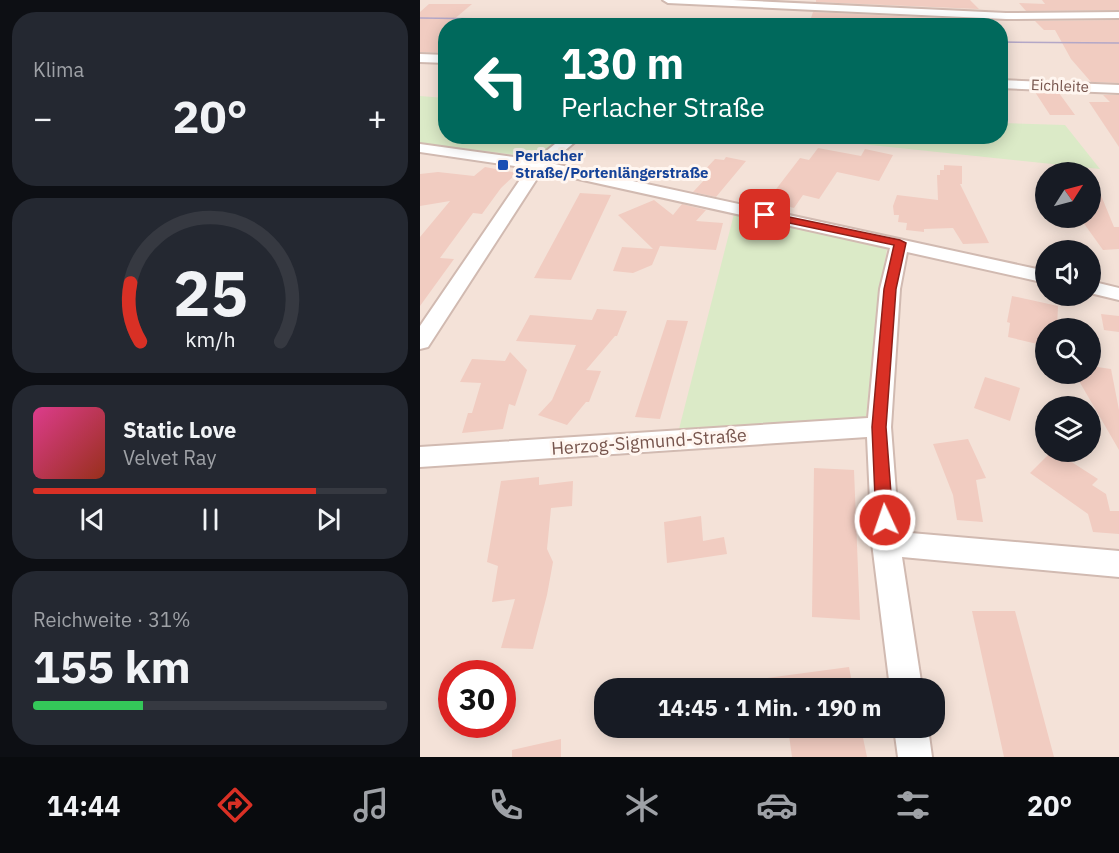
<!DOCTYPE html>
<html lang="de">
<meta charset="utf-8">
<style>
body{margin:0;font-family:"IBM Plex Sans",sans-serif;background:#242831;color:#f1f3f6;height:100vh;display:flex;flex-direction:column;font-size:22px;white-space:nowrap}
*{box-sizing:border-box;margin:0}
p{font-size:20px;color:#9ea1a6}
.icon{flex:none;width:33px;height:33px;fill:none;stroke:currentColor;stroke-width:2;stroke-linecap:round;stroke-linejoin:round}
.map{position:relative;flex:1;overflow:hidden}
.drawer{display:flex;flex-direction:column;gap:12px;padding:12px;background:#0d0f14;width:420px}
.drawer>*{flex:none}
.top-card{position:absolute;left:18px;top:18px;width:570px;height:126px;border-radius:24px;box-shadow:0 3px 15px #0003;background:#00695c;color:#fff;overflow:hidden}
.needle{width:39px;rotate:54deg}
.fabs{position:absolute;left:615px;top:162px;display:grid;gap:12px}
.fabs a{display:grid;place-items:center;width:66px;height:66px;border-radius:50%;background:#171b24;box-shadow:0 3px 15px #0003;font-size:30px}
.speed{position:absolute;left:18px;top:660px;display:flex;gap:12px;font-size:30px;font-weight:700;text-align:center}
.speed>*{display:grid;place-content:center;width:78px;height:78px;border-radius:50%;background:#171b24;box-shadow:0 3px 15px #0003;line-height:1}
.speed .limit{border:9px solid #d22;background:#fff;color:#111}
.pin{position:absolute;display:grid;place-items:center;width:51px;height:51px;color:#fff;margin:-26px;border-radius:12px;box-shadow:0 3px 9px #0006}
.me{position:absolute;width:66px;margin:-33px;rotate:357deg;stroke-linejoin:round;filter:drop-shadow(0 0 4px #0008)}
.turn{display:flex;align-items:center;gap:21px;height:126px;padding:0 24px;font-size:27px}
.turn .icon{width:78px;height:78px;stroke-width:2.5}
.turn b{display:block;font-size:42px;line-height:51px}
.big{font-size:45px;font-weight:800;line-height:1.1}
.drawer .card{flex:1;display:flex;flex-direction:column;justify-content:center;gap:9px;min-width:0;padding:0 21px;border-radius:24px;background:#242831}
.drawer .dial{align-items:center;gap:0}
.dial svg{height:156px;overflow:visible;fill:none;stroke:#363941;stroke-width:7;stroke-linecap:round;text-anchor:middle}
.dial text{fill:#f1f3f6;stroke:none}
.song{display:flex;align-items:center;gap:18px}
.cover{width:72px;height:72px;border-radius:9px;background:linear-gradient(135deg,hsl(330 70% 55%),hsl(10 70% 35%))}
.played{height:6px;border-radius:3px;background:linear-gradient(90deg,#d93025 80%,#363941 80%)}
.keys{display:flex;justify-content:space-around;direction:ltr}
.heat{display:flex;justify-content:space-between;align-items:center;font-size:33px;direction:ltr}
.charge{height:9px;border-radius:4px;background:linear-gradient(90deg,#34c759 31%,#363941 0)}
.trip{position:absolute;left:174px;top:678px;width:351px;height:60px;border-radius:24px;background:#171b24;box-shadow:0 3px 15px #0003;font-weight:800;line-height:60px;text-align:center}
.menu{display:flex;height:96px;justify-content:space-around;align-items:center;background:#090b0e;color:#9ea1a6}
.menu .icon{width:42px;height:42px}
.menu .current{color:#d93025}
.menu b{font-size:27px;color:#f1f3f6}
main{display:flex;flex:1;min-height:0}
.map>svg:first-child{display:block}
.residential{fill:#f4e2d8;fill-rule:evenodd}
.green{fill:#dbeac7}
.building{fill:#f1ccc1}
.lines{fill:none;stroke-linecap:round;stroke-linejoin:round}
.minor-casing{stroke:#d1bab1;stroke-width:4}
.minor{fill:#fff;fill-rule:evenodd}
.tram{stroke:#b3a7c7;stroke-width:1.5}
.route{fill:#d93025;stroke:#8d1f18;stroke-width:1.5}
.transit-dot{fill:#1a4fb4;stroke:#fff6f0;stroke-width:2}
.labels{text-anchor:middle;stroke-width:6;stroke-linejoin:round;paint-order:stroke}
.far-street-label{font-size:15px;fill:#77554d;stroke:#fff6f0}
.far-transit-label{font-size:15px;font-weight:bold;fill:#164399;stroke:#fff6f0;text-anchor:start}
.street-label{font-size:18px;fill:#77554d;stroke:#fff6f0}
</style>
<main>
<section class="drawer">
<div class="card"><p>Klima</p>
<div class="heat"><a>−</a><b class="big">20°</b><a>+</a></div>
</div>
<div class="card dial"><svg viewBox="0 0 100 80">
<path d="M14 69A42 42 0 1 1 86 69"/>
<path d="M14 69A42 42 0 0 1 9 39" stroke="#d93025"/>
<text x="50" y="56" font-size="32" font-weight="700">25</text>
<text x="50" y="72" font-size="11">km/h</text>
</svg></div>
<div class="card">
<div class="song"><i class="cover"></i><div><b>Static Love</b><p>Velvet Ray</p></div></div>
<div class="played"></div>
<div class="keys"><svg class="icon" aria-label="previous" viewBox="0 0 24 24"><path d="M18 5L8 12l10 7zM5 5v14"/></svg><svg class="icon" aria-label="pause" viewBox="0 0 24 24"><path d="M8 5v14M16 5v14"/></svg><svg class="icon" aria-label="next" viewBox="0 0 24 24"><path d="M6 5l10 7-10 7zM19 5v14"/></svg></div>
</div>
<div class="card"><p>Reichweite · 31%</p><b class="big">155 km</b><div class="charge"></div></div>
</section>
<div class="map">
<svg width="699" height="757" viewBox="0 0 699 757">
<rect width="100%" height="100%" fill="#fcf2e9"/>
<path class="residential" d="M0,0h699v757h-699zM26,26h554v110h-554zM626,172h44v46h-44zM626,250h44v46h-44zM626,328h44v46h-44zM626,406h44v46h-44zM32,674h50v50h-50zM184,688h330v40h-330z"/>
<path class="green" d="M0,96l25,2 1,38 121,1 -28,21 -119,-15z
M581,123l64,2 35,44 -305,-32 205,-1z
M314,214l153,35 -8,45 -13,123 -187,12z"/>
<path class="building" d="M396,0h154l9,9 -163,-7z
M622,0h77v10l-93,1 -7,-8 26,1z
M9,4h43l-26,22v27l-26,-1v-40z
M393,12l169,8 1,6 -153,-3 -20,-2z
M699,20v63l-28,-1 -20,-23 -16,-29h-11l-9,-9z
M615,92l24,1 16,22h-25z
M683,95h16v52l-30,-45h21z
M398,148l43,8 4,-7 28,6 -14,26 -42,-9 -18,27 -16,-4 -9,13 -27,-7 33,-43 9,2z
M306,157l20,4 -30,36 -23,-5 15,-16 -7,-2 14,-15 9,1z
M524,165l18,1v18h-2l29,59 -26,1 -10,-16 -29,1v3l-18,-2 1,-7 -9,-1 1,-7h-5l-1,-9 4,-11 41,5 -1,-25h3v-5h4z
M65,167l32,6 -16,15 -19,26 -9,-1 -33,45 14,1 -34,47v-69l30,-36 -30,5v-32l18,-2 36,4z
M671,171l23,56h5v22l-16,1 -23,-32h10z
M160,193l31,2 -40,85 -37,-2z
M234,200l19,15 9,-11 24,6 -10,11 27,2 -7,27 -56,-4 -8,19 -19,8 -20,-2 9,-24 31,2 -35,-34z
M592,296l46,10 -1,22h-11v18l-38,-9 2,-14 -3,-1z
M177,309l30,2 -10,25h-2l-29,34 15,1 -12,31h-3l-19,23 -29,-10 14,-15 24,-55 -60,-4 14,-26 62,5z
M681,314l18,2v16l-15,-2z
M247,320l21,1 -28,98 -25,-2z
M90,352l17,18 -12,36 -6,-2 -6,25 -41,4 6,-20h4l9,-30 -21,-1 12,-23 33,2z
M670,366l21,3 8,41v40l-44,-76h15z
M565,377l35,11 -10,33 -36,-13z
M548,439l18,39 -10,2 7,42 -26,-2 -4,-25 -20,-51z
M631,452h5l42,27 -6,6 14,9 4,17h9v23l-26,-2 -5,-18 -58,-41z
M394,468l40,2 6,150 -48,-3z
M119,477v8l34,-4 -1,25 -21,2 -4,41 6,13 -6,33 -14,54 -32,-1 14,-49 -23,3 6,-36 -11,-4 14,-81z
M281,516l2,25 21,-4 3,17 -60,9 -3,-41z
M552,611h43l39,146h-50z
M429,667l4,21h-85l-1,-10z
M368,728h73l6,29h-75z
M141,739v18h-49v-7z"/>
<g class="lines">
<defs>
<path id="minor" d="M243,0h70l273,13 113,-1v6l-113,1 -338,-16z
M0,54l26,1v8l-26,-1z
M580,80l119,5v8l-119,-5z
M145,136h17l-32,27 496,108v12l-139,-31 -7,37 -9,138 8,105 220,19v26l-217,-20 20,131h-32l-18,-145 -5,-106 -447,30v-20l448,-29 12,-129 10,-41 -348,-77 -114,176 -8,2v-23l108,-158 -108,-16v-8l115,16z
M670,281l29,7v12l-29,-7z
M474,728h34l4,29h-34z"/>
</defs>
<use href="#minor" class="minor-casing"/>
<use href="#minor" class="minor"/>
<path class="tram" d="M0,18l234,3 80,5
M580,42l119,1"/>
</g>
<path class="route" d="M345,212l135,28 6,3 -10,46 -10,138 7,93 -3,5 -5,2 -6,-2 -3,-5 -4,-93 12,-138 10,-44 -133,-28v-4z"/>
<rect class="transit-dot" x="77" y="159" width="12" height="12" rx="3"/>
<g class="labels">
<g class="far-street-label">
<text transform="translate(640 86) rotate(2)" y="5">Eichleite</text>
</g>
<g class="far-transit-label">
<text x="95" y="161">Perlacher<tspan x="95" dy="17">Straße/Portenlängerstraße</tspan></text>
</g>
<g class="street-label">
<text transform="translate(229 442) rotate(-4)" y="6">Herzog-Sigmund-Straße</text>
</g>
</g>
</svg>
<div class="fabs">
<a><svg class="needle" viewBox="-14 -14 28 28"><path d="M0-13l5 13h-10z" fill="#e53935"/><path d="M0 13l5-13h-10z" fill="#9ea1a6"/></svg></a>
<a><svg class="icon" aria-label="sound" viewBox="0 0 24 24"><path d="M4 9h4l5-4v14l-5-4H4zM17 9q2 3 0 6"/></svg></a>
<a><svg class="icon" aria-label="search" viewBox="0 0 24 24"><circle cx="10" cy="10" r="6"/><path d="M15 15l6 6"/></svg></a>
<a><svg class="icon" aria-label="layers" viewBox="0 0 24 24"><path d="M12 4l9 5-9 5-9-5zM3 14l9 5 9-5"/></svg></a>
</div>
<div class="speed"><div class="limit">30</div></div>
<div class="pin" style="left:345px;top:215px;background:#d93025"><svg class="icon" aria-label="arrive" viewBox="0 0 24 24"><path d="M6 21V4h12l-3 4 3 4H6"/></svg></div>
<svg class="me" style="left:465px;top:520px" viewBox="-20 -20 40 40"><circle r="17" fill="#d93025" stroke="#fff" stroke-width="3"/><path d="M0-11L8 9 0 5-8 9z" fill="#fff"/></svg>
<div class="trip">14:45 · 1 Min. · 190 m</div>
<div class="top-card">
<div class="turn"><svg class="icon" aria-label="left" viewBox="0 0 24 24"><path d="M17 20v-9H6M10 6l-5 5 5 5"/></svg><div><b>130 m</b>Perlacher Straße</div></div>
</div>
</div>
</main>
<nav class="menu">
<b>14:44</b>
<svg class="icon current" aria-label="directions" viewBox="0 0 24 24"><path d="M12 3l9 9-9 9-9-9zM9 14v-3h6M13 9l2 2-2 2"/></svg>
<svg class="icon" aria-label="music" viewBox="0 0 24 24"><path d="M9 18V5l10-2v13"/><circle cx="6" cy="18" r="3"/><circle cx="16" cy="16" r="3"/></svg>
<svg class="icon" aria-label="phone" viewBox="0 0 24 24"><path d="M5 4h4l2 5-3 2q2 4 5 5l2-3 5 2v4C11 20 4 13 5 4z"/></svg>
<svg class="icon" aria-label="climate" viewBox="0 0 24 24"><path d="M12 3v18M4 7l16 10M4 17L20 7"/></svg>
<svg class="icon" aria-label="car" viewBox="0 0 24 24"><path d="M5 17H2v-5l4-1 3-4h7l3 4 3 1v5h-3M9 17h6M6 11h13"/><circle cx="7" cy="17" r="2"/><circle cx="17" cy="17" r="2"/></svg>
<svg class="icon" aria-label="filters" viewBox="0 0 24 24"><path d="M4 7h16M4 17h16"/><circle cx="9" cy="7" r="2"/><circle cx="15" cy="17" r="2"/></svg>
<b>20°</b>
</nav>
